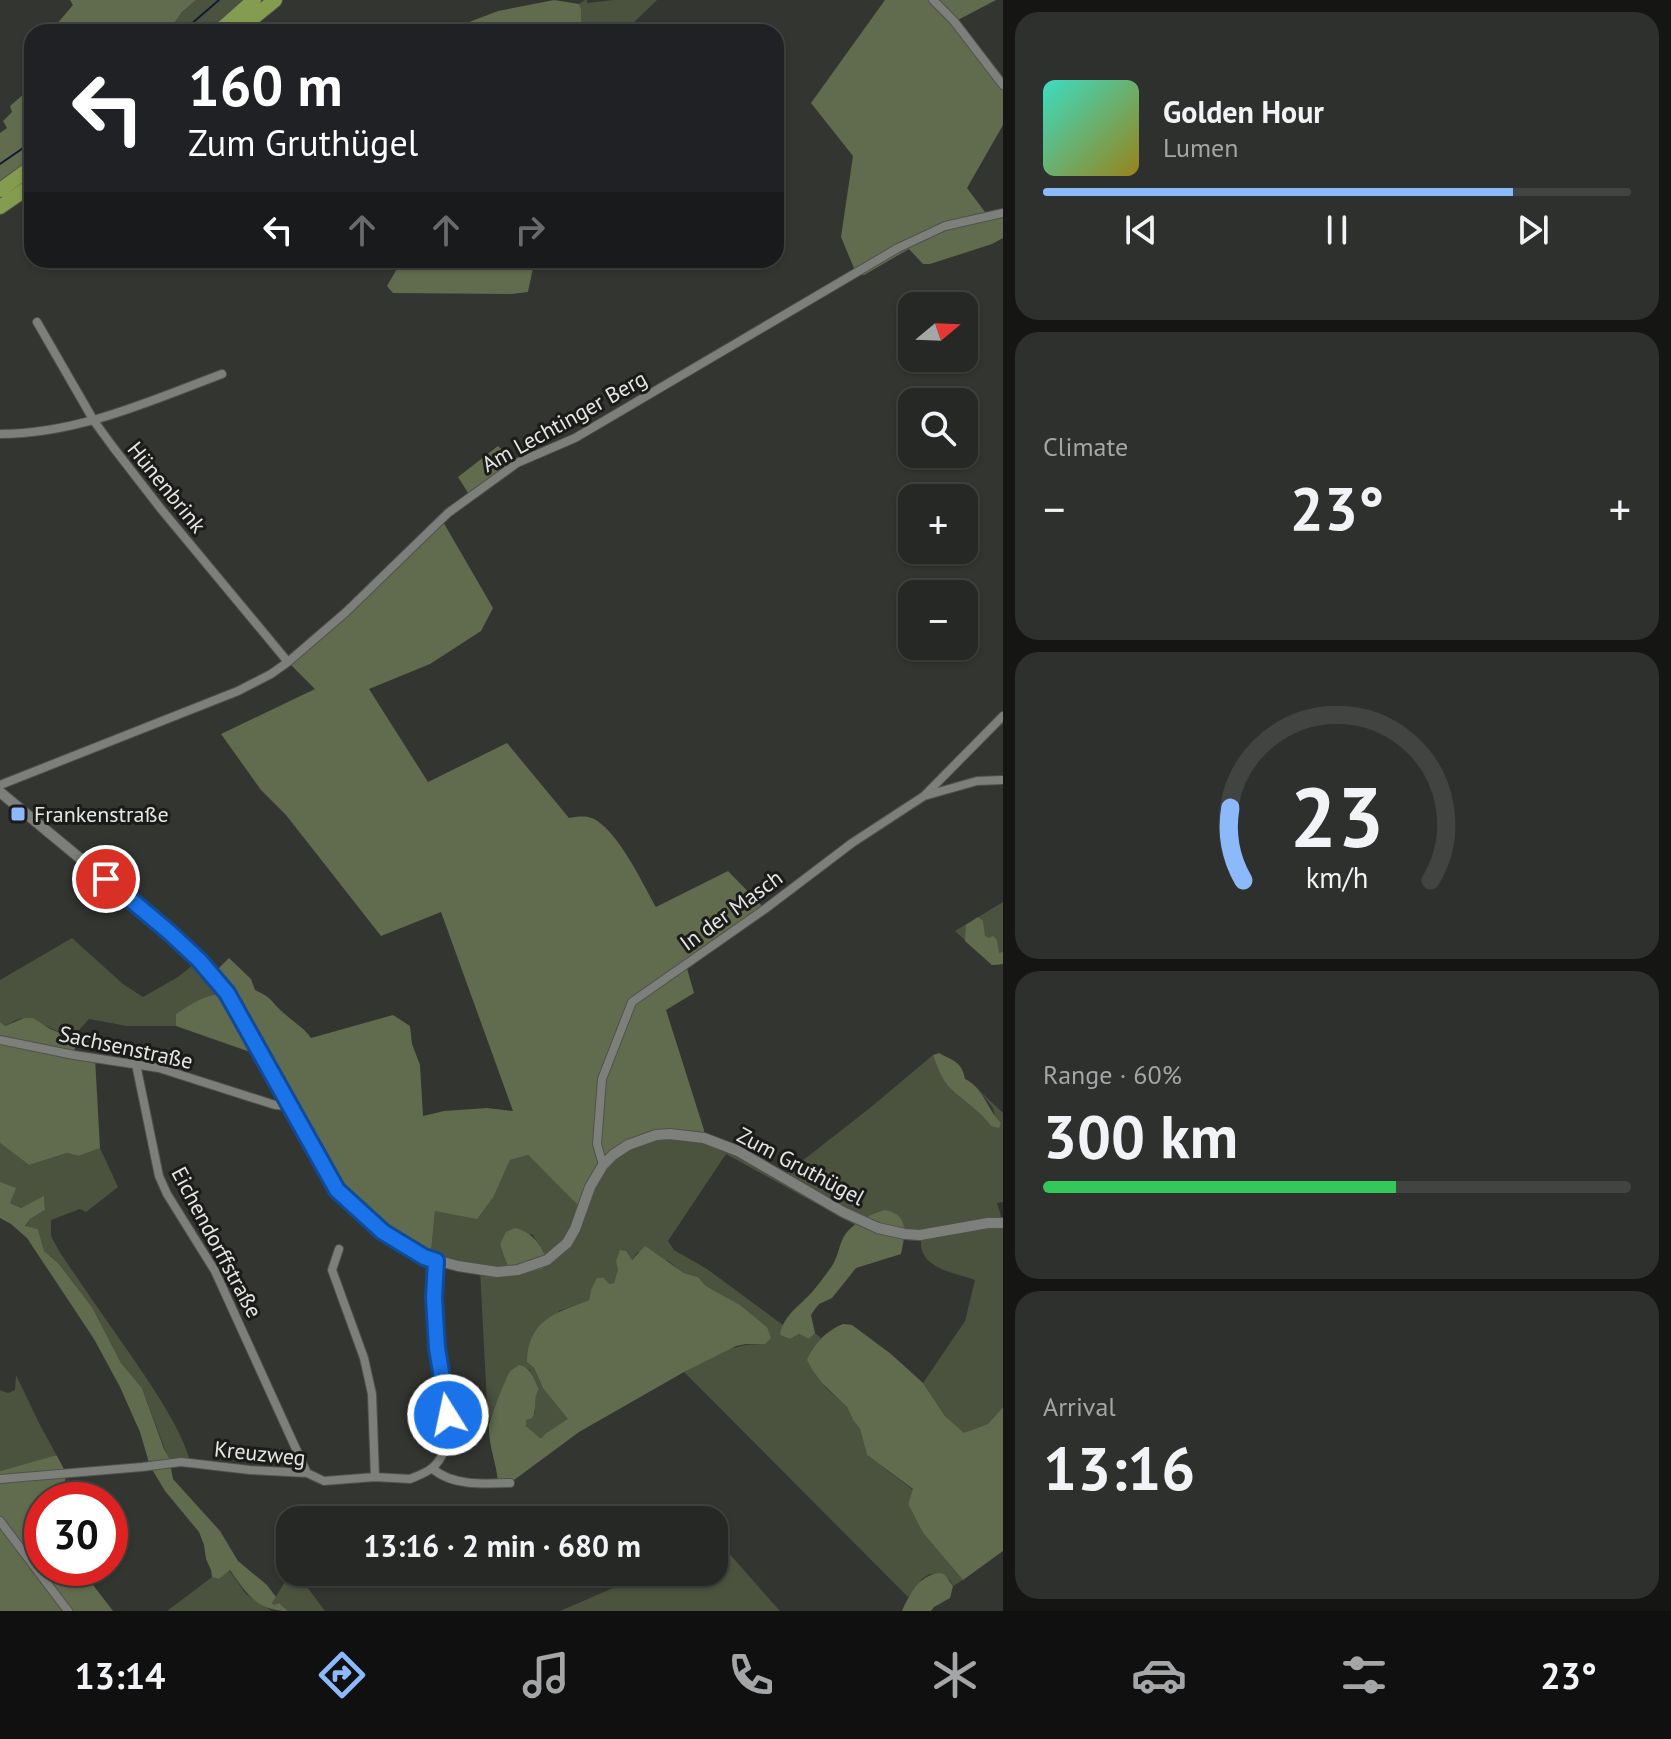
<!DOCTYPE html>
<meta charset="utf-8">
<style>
body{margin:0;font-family:"PT Sans",sans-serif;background:#2e302d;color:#f1f3f6;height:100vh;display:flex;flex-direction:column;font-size:30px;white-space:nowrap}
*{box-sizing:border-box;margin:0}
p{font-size:26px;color:#a4a6a7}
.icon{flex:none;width:44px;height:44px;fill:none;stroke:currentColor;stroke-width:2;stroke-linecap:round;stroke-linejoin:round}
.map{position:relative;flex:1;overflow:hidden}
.drawer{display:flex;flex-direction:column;gap:12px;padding:12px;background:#151614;width:668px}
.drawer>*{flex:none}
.hud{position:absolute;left:24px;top:24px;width:760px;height:244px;border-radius:24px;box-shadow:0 2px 6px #0004,0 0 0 2px #424442;background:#202124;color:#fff;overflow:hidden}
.needle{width:52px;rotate:71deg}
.buttons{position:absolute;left:898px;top:292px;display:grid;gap:16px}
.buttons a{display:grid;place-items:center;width:80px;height:80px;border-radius:16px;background:#262825;box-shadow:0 2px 6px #0004,0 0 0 2px #424442;font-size:40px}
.speed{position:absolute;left:24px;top:1482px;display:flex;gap:16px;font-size:40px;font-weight:700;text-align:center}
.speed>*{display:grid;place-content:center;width:104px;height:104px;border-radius:50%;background:#262825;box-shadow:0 2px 6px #0004,0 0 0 2px #424442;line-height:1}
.speed .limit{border:12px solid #d22;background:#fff;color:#111}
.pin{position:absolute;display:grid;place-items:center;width:68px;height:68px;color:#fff;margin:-34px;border:4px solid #fff;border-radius:50%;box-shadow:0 2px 8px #0007}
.me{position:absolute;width:88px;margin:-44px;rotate:350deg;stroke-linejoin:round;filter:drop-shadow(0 0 6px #0008)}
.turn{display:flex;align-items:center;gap:28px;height:168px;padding:0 32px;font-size:36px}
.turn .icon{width:104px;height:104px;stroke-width:2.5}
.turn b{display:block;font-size:56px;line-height:68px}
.lanes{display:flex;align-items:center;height:76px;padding:0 32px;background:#0003;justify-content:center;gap:40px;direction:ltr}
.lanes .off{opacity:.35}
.big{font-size:60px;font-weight:800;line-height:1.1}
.drawer .tile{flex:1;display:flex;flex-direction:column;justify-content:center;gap:12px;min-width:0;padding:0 28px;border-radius:24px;background:#2e302d}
.drawer .dial{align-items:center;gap:0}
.dial svg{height:208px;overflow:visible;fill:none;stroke:#424442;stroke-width:7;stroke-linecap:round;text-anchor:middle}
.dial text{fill:#f1f3f6;stroke:none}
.song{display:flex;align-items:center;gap:24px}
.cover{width:96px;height:96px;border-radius:12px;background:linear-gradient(135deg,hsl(170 70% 55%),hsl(50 70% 35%))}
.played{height:8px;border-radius:4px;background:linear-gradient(90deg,#8cb9fc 80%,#424442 80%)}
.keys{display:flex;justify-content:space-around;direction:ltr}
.heat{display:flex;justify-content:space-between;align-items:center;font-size:44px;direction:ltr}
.charge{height:12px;border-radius:6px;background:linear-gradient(90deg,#34c759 60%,#424442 0)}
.trip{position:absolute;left:276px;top:1506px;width:452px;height:80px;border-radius:24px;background:#262825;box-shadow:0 2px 6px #0004,0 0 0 2px #424442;font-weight:800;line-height:80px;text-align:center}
.dock{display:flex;height:128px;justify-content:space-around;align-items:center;background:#0f100f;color:#a4a6a7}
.dock .icon{width:56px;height:56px}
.dock .active{color:#8cb9fc}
.dock b{font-size:36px;color:#f1f3f6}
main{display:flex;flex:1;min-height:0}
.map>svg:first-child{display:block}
.green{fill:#4b523e;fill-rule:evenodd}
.forest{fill:#616c4f}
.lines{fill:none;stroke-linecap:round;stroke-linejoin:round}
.stream{stroke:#0f1d32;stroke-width:2}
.minor-casing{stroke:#50514e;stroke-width:10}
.tertiary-casing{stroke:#50514e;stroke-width:12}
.trunk-casing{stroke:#50514e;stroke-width:16}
.minor{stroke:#7d7f7a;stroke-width:8}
.tertiary{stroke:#7d7f7a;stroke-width:10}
.trunk{stroke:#849c4f;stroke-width:14}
.route-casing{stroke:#114b97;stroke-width:20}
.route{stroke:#1a73e8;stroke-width:14}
.poi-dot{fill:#8cb9fc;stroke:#1b1c1a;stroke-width:3}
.labels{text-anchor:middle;stroke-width:6;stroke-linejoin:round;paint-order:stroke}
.street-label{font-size:22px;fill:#e5e6e3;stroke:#1b1c1a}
.poi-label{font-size:22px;fill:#e5e6e3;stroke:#1b1c1a;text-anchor:start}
</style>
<main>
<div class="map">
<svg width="1003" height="1611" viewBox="0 0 1003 1611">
<rect width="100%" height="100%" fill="#333531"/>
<path class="green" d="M196,0h50l-38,32h-40l14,-20z
M585,0h2v3l26,-3h44l-33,32h-33l-11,-5 1,-18 -2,-5z
M1003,902v62l-11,1 -37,-34z
M72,938l51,46 20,13 35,-20 21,-17 28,33 -51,21v12h-49l-38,-7 -17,19c-10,-4 -42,-21 -49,-20 -6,1 -13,5 -18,8l-5,-4v-42z
M933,1055c4,12 9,26 19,35 13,12 28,21 39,36l4,-9 -2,-9 -13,-17 23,22v89l-6,1 6,20v184l-15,17 -24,10 -19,-18 -22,-33 42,-62 10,-41c-20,-7 -56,-12 -54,-39l-17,-1 1,-6 -44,-13 -6,4 -129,-71 -58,87 6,9 33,19 76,56 -3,10 10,4 9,-5 10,5 6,-6 6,5 -9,12 12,36 23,21 6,13 7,9 7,26 46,35 -5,14 15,29 40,47 -10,6 -3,-6 -20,-6 -7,4 -15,19 -224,-225c29,-16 47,-29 81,-28l2,-17 -27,-22 -34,-19 -8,-9 -14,-4 -16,-12 -30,-9c-10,14 -18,13 -24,31l-23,7 -2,10 -30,11 -32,51 7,6 6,14 29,37 -23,14 -3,5h-3l-14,-12v-6l9,-7v-17l4,-7 -9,-19 -11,-5c-15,11 -14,17 -19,33 -3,9 -8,17 -12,25l-8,-153 -56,-13 7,-6 4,-40 59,-15 16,-36 18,-5 54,53 21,-43 39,-26 62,-1 79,38 88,-69zM532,1234l12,18 -31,24 -9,-18 -4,-14z
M0,1143l29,22 38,-12 12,3 21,-8 18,39 -32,25 -6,-3 -29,11v16l8,15c23,34 47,69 71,103 23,34 49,70 61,109h-21l-28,-75 -21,-25 -29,-56 -34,-44 -14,-12 -6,-22 -13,-2 5,-8 15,-9 -1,-13 -23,11 -11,-5 -10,-21z
M16,1375l24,50 17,31 -57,15v-81l8,3 7,-3z
M719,1542l61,69h-220l90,-39h64v-27z
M229,1570l17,24 26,17h-105l45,-34 7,2z
M291,1572h5l29,39h-37l-9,-8 -5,2 -2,-2z"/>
<path class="forest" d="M70,0h126l-14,12 -14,20h-118l23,-27z
M554,0l25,4 2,5v18l10,5h-148l55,-21z
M885,0h111l-42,22 49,64v39l-36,63 21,28 15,-3v25l-11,6 -62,20h-7l-14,-15 -45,26 -8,-2 -15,-36 12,-81 -42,-53z
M32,87v74l-32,23v-51l7,-5 -4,-7 9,-9 -2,-6z
M402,260h126l5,8 -5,24 -16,2 -119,-1 -6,-7z
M498,446l19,17 -47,33 -12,-19z
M442,520l51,88 -12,23 -51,33 -61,25 59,93 79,-39 62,75c5,-1 13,-2 19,-1 26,5 55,67 68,90l72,-36 37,38 -79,56 8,28 -28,17 38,120v8l-34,-4 -57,21 -31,54 -54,-54 -18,5 -16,36 -17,23 -42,-8 -4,41 -7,5 -87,-67 -78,-140 -6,3 -77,-27v-12c17,-11 30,-20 50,-21l-14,-18 17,-17 22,21 4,11c20,9 16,13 31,25 9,8 18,13 25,23l82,-23 17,11 2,18 8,21 3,51 21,-5 43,-3 26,3 -72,-199 -60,24 -95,-121 -25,-25 -40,-56 94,-45 -27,-27z
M978,917l5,4 2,15 4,2 4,-2 4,4 2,13 4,-1v12l-11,1 -27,-24 1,-16z
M24,1018h9l17,11 26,10 -2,16 21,3 5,90 -21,8 -12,-3 -38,12 -29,-22v-121l5,4z
M939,1053c15,8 23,9 26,26 19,9 22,30 36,44l-2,5 -8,-2c-11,-15 -26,-24 -39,-36 -10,-9 -15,-23 -19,-35z
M0,1182l16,6 -6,15 11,5 23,-12 1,14 -15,9 -5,7 13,3 6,22 14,12 34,44 29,56 21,25 22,61 5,9 4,21 47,52 18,30 29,24 9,12 -4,6 2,2 5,-2 9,8c-31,0 -42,-18 -58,-41l-11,9 -7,-2 -1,-7 -5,-11 -2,-14 -5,-13 -34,-41 -15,-25 -10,-34 -20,-45 -26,-48 -67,-101 -16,-14 -11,-6z
M885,1210c25,5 20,24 16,44l-45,14 -24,30 -13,6 -4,5 -4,6 4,18 -6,6 -10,-5 -9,5 -10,-4c3,-20 21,-30 33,-44 7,-8 13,-17 19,-25 7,-10 7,-25 15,-34 10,-11 24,-18 38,-22z
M515,1228c17,4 26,16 32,32l-5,9 -30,7 -8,-19 -4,-13 6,-12z
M645,1246l39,27 14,4 8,9 34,19 27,22 4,11 -6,6h-19l-10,2 -52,26 -105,60 -69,51h-12c-1,-19 -10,-38 -9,-57 0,-4 17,-49 20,-53 1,-2 8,-7 10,-8 12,2 15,14 20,24 -7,10 -1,20 -7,29l-6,2v6l14,12h2l4,-5 22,-14 -25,-31 -9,-20 -7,-6c1,-42 28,-49 62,-62l2,-10 6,-12h7l5,6 5,-1 4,-13 -2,-9 4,-11 6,1 6,9z
M843,1324l9,1 39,29 32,29 22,33 19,17 24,-9 15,-17v144l-40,29 -40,-47 -15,-29 5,-15 -46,-34 -7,-26 -7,-9 -6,-13 -23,-22 -11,-14 -6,-11c7,-17 19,-29 36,-36z
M54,1456h3l9,17 -3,27h-21v68h38l33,43h-113v-140z
M939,1573l5,1 9,12 -3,12 -16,9 -3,4h-29c8,-17 16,-35 37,-38z"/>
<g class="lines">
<path class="stream" d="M182,32l37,-32
M0,164l32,-22"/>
<defs>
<path id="minor" d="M933,0l21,21 49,64
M37,322l57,99 19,26 48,62 127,153
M0,434c78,0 150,-33 222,-60
M0,785l238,-94 33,-17 17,-12 58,-50 102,-99 69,-50 58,-25 323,-190 47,-22 58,-13
M924,796l79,-80
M0,1040l74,15 85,13 116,37 15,1
M136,1064l23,112 8,18 48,77 92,202
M603,1165l-6,-21 5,-65 30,-77 133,-93 87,-66 72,-47 53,-15 26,-1
M339,1249l-7,21 32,88 8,36 3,83
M432,1468c19,18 53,16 78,15
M0,1479l142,-12 39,-5 69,8 57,3 17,8 51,-4 35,2c7,-3 16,-6 22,-11 31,-26 9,-86 5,-120 -3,-29 -1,-58 -1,-87
M0,1521l68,90"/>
<path id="tertiary" d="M0,792l169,140 43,43 15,18 28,48 82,149 46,42 41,25 34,9 39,6 21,-2 29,-10 20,-17 8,-14 15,-42 13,-22 10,-10 15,-10 28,-10 14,-1 34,4 34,13 105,61 35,16 27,6 15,1 68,-12h15"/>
<path id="trunk" d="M218,32l36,-32
M236,32l39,-32
M0,190l32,-23
M0,207l32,-22"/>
</defs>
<use href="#minor" class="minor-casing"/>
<use href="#tertiary" class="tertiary-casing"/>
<use href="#trunk" class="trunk-casing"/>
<use href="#minor" class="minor"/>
<use href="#tertiary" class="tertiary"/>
<use href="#trunk" class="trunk"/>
</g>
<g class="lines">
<defs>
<path id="route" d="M106,879l63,53 30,28 28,33 110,197 46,42 41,25 12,4 -2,37 3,50 11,67"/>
</defs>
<use href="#route" class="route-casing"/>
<use href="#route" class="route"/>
</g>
<rect class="poi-dot" x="10" y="806" width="16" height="16" rx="4"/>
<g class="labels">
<g class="street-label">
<text transform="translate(564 421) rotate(-29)" y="8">Am Lechtinger Berg</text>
<text transform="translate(167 487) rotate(51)" y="8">Hünenbrink</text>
<text transform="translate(731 910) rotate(-36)" y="8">In der Masch</text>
<text transform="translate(126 1047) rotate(12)" y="8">Sachsenstraße</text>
<text transform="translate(801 1166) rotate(28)" y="8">Zum Gruthügel</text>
<text transform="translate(217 1242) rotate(62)" y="8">Eichendorffstraße</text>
<text transform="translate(260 1453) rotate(6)" y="8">Kreuzweg</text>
</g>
<g class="poi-label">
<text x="34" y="822">Frankenstraße</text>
</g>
</g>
</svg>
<div class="buttons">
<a><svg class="needle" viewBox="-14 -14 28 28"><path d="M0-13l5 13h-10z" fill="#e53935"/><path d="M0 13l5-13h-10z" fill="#a4a6a7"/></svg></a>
<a><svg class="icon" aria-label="search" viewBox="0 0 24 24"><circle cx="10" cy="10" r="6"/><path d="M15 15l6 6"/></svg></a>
<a>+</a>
<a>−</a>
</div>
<div class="speed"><div class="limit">30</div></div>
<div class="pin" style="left:106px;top:879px;background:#d93025"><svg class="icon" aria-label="arrive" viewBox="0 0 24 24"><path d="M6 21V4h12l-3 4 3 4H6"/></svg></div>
<svg class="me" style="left:448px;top:1415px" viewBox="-20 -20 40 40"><circle r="17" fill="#1a73e8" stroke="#fff" stroke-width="3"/><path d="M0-11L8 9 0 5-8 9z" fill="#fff"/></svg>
<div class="trip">13:16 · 2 min · 680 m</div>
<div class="hud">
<div class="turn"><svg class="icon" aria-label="left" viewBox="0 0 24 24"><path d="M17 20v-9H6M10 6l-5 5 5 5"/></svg><div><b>160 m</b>Zum Gruthügel</div></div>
<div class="lanes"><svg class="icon" aria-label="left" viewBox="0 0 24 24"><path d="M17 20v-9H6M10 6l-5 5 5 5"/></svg><svg class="icon off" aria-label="ahead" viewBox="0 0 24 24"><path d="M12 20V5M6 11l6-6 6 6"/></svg><svg class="icon off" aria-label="ahead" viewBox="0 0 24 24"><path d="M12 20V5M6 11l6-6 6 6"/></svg><svg class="icon off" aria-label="right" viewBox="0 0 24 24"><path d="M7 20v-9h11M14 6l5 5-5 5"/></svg></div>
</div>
</div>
<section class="drawer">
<div class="tile">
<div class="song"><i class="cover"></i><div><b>Golden Hour</b><p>Lumen</p></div></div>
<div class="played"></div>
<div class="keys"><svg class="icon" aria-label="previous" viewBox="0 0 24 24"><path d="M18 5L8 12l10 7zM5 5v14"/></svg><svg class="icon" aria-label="pause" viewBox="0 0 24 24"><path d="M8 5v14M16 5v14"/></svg><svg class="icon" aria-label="next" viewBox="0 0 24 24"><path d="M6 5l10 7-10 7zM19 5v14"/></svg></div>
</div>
<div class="tile"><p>Climate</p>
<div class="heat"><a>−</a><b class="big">23°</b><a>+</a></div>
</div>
<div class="tile dial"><svg viewBox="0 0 100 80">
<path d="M14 69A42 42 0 1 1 86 69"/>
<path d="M14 69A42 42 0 0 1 9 41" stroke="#8cb9fc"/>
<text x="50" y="56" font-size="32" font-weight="700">23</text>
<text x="50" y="72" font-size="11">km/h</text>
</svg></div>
<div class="tile"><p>Range · 60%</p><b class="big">300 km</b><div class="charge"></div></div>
<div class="tile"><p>Arrival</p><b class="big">13:16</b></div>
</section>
</main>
<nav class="dock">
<b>13:14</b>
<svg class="icon active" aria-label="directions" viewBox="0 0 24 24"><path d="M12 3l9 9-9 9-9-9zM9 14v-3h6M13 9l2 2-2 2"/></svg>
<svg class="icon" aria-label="music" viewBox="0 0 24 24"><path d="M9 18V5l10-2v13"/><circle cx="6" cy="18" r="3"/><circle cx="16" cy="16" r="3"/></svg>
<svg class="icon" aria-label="phone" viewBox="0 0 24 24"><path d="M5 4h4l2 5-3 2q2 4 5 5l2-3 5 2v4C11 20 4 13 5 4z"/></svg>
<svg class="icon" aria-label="climate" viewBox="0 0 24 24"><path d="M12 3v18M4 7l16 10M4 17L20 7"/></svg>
<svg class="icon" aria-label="car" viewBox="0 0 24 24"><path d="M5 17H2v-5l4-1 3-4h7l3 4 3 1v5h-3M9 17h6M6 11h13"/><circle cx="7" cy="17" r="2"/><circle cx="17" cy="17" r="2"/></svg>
<svg class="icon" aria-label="filters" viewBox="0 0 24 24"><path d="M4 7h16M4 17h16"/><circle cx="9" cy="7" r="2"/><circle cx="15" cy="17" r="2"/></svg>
<b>23°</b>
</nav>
